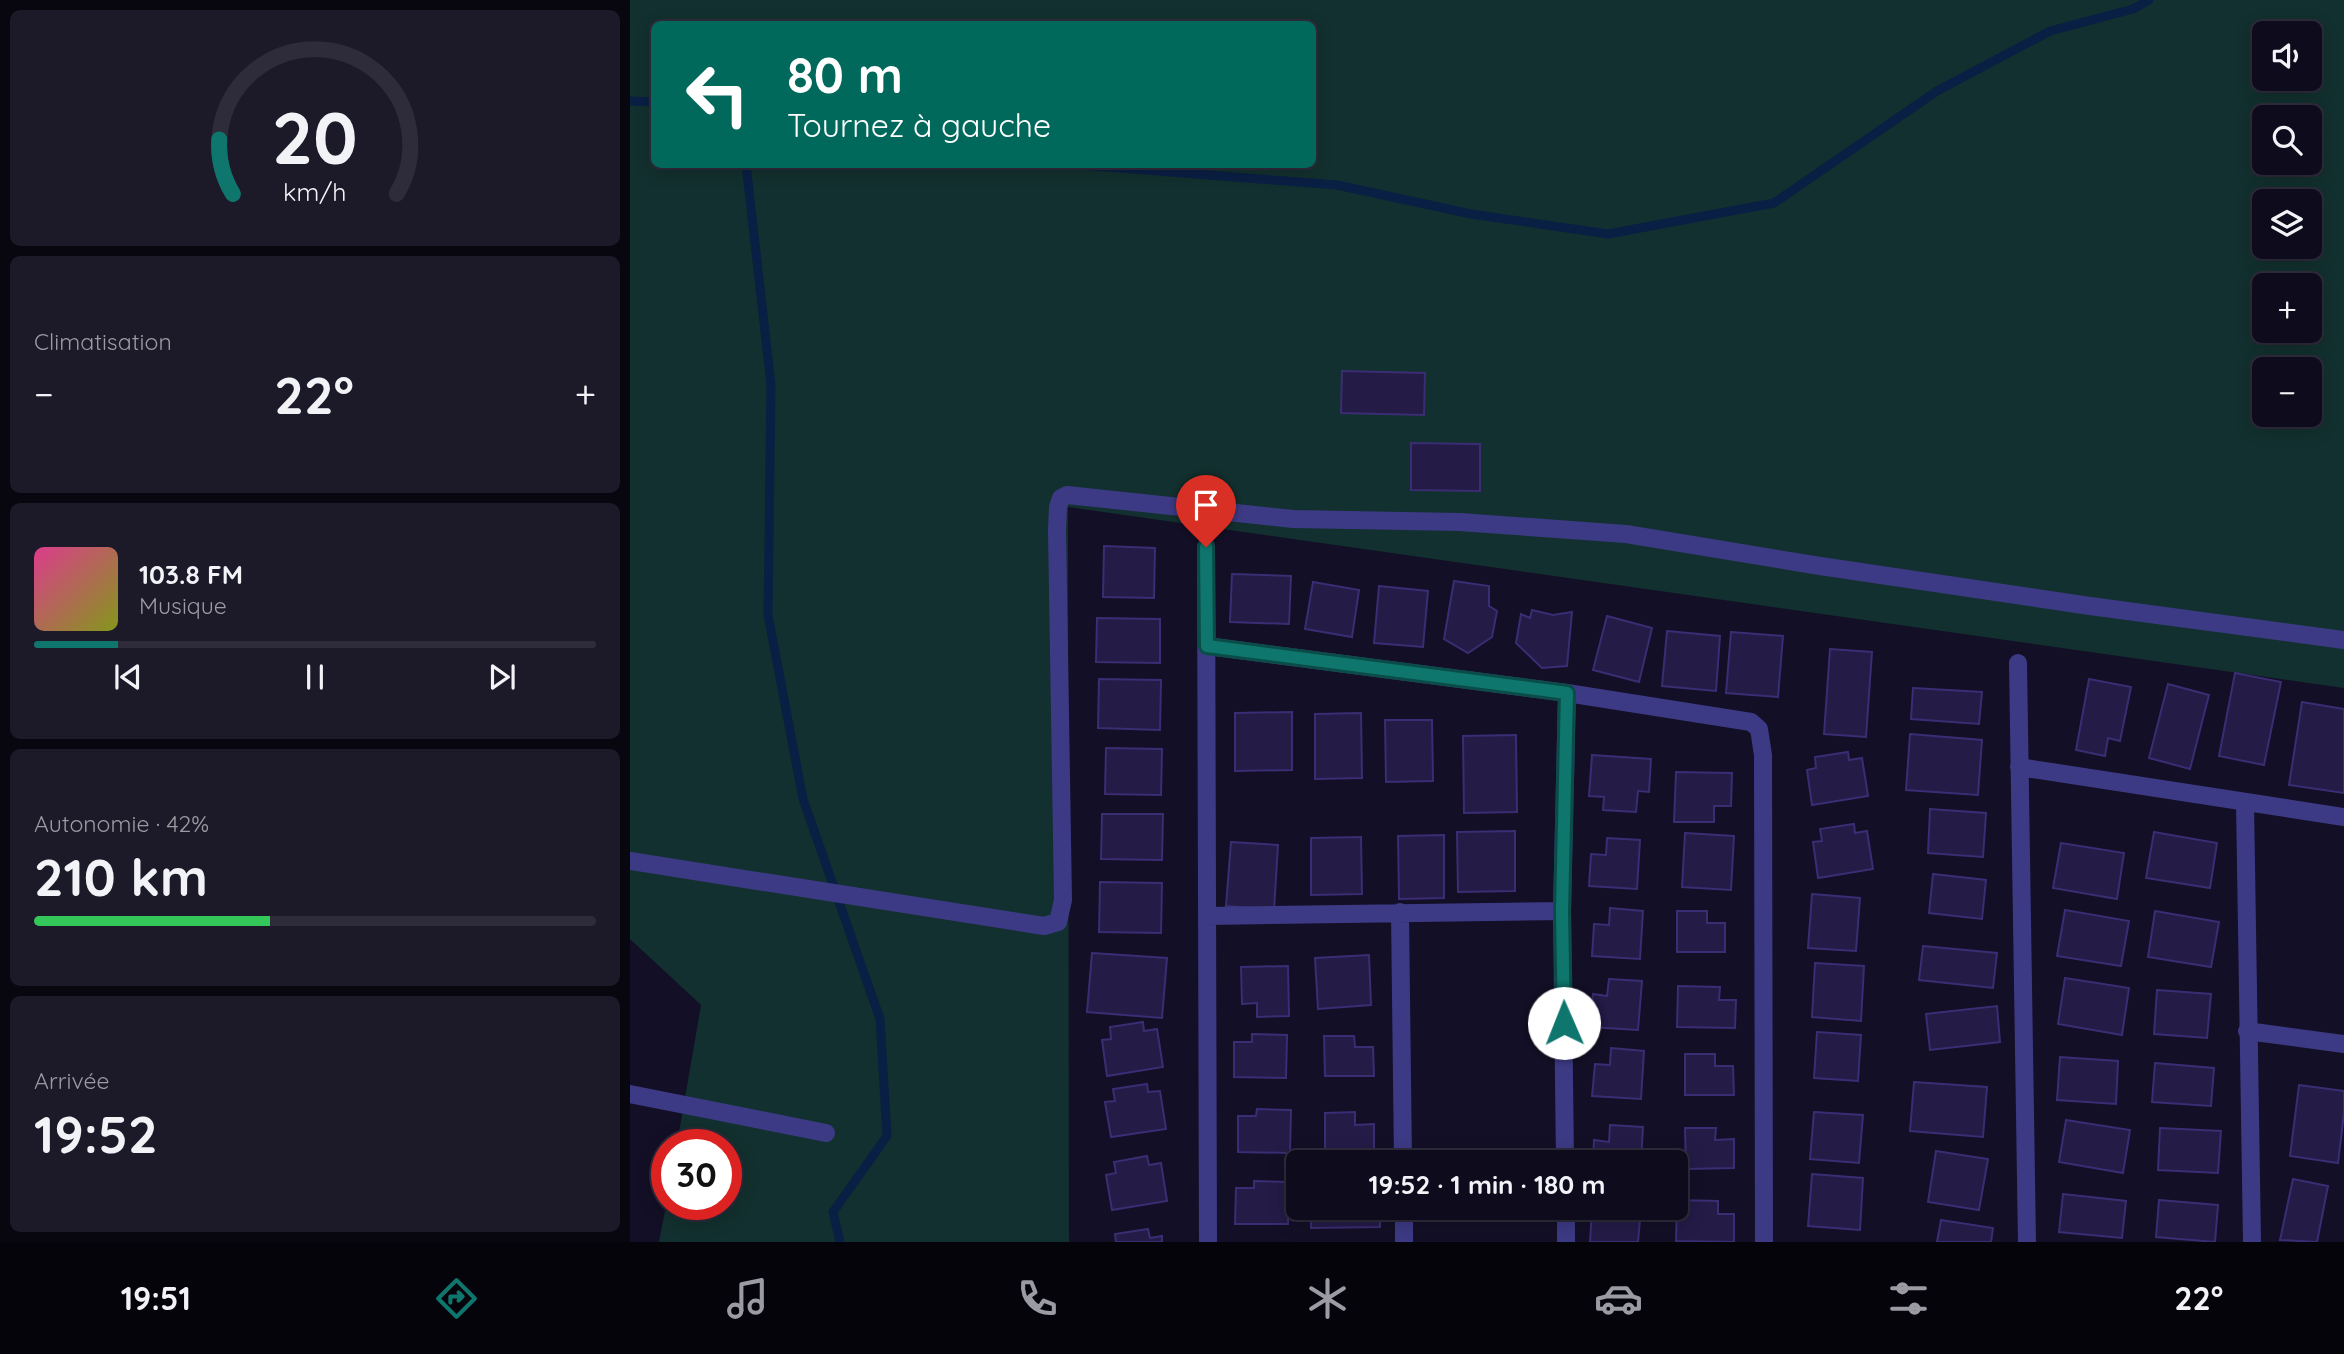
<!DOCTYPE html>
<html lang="fr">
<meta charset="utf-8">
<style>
body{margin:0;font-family:Quicksand,sans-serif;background:#1c1929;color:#f1f3f6;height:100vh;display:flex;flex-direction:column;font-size:26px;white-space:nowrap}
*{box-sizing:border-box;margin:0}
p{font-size:23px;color:#9b9ba3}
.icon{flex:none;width:38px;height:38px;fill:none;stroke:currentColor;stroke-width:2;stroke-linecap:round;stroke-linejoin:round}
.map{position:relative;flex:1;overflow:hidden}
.sheet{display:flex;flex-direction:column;gap:10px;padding:10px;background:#08060f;width:630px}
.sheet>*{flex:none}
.banner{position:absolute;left:21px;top:21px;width:665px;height:147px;border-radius:10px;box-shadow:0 4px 18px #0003,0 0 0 2px #2e2b3b;background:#00695c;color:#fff;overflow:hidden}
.tools{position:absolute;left:1622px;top:21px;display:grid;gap:14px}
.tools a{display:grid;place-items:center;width:70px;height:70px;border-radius:10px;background:#0e0b1c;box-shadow:0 4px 18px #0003,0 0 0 2px #2e2b3b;font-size:35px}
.speed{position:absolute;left:21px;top:1129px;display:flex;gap:14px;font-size:35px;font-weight:700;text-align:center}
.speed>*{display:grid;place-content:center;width:91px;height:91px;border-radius:50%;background:#0e0b1c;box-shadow:0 4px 18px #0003,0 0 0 2px #2e2b3b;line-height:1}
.speed .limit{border:10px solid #d22;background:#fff;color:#111}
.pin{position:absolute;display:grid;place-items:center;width:60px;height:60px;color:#fff;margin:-72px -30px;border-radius:50% 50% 50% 0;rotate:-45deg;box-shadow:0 0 7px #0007}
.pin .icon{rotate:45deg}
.me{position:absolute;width:77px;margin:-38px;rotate:359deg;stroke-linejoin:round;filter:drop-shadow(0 0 5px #0008)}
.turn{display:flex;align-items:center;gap:24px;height:147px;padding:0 21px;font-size:32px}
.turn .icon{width:91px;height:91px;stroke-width:2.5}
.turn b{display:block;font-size:49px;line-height:60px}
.big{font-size:52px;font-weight:700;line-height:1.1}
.sheet .widget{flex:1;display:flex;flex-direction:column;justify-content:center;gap:10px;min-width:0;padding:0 24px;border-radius:10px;background:#1c1929}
.sheet .dial{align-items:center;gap:0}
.dial svg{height:182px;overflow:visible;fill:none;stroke:#2e2b3b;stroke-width:7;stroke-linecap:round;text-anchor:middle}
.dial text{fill:#f1f3f6;stroke:none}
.song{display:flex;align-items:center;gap:21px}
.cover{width:84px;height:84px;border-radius:10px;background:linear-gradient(135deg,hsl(330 70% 55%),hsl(70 70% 35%))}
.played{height:7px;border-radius:4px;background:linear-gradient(90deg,#0f766e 15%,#2e2b3b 15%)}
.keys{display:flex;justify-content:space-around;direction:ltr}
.heat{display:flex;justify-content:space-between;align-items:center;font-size:38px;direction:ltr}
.charge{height:10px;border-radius:5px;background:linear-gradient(90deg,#34c759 42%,#2e2b3b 0)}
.trip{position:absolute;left:656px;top:1150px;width:402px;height:70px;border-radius:10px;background:#0e0b1c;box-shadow:0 4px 18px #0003,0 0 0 2px #2e2b3b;font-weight:700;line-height:70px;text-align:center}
.tabs{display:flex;height:112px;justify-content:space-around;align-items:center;background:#06040b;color:#9b9ba3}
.tabs .icon{width:49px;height:49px}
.tabs .on{color:#0f766e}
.tabs b{font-size:32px;color:#f1f3f6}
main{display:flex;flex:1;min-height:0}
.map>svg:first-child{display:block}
.green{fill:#12302f;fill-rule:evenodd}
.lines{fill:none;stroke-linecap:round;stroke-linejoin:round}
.stream{stroke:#0a1f44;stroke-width:9}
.building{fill:#241b47;stroke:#3b2d73;stroke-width:2}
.minor{stroke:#3d3a85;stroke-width:18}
.route-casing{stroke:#0a4d48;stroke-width:18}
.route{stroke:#0f766e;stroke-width:12}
</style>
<main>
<section class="sheet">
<div class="widget dial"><svg viewBox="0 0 100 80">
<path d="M14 69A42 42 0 1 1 86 69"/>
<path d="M14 69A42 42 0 0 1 8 45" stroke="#0f766e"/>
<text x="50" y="56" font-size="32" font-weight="700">20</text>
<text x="50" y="72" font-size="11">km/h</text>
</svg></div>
<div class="widget"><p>Climatisation</p>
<div class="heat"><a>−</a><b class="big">22°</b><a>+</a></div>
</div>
<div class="widget">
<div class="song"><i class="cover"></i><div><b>103.8 FM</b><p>Musique</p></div></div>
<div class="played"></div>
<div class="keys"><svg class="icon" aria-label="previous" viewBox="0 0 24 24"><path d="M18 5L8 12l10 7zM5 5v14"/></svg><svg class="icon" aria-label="pause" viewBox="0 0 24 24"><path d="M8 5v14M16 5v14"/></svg><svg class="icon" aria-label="next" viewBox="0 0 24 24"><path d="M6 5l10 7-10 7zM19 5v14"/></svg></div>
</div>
<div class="widget"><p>Autonomie · 42%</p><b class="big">210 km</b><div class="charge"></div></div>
<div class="widget"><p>Arrivée</p><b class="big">19:52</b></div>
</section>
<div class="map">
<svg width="1714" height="1242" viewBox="0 0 1714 1242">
<rect width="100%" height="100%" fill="#130f26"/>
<path class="green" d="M0,0h1714v688l-1276,-181 1,735h-410l8,-42v4h59v-60h-49l24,-139 -71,-66zM24,24h658v140h-658zM1634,33h46v46h-46zM1634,117h46v46h-46zM1634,201h46v46h-46zM1634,285h46v46h-46zM1634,369h46v46h-46z"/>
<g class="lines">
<path class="stream" d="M0,101l24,1
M116,164l25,221 -3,230 35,184 77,220 7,117 -54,76 7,30
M439,164l268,21 134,29 137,20 166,-31 163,-112 113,-60 83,-22 16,-9"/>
</g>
<path class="building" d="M712,371l83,2 -1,42 -83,-2z
M781,443l69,1v47l-69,-1z
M474,546l51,2 -1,50 -51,-1z
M602,574l59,2 -2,48 -59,-2z
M824,581l35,5v20l8,5 -5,26 -24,16 -24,-14z
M683,582l46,8 -7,47 -47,-8z
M749,586l49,5 -5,56 -49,-4z
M902,610l21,5 19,-3 -5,54 -25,2 -26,-25 5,-29 9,4z
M977,616l45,12 -13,54 -46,-12z
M467,618l63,1v44l-64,-1z
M1037,631l53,5 -4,55 -54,-5z
M1101,632l52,4 -5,61 -52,-4z
M1200,649l42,3 -6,85 -42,-3z
M1605,673l46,9 -17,83 -45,-9z
M469,679l62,1 -1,50 -62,-2z
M1459,679l42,8 -11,54 -12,-3 -3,18 -29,-6z
M1538,684l41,11 -19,74 -41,-11z
M1283,688l69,4 -3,32 -68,-5z
M1672,702l42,7v84l-55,-8z
M662,712v58l-57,1v-58z
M731,713l1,65 -47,1v-65z
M755,720h47l1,61 -47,1z
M1280,734l72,6 -4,55 -72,-5z
M886,735l1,77 -53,1 -1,-77z
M476,748l56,1 -1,46 -56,-1z
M1218,752l1,8 13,-2 6,38 -56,9 -5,-35 9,-2 -1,-11z
M962,755l59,4 -2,33 -11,-1 -2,21 -33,-2 1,-13 -15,-1z
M1046,772l56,1 -1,33h-17v16h-40z
M1300,809l56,4 -3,44 -55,-4z
M472,814h61l-1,46 -61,-1z
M1224,824l1,9 12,-2 6,38 -55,9 -5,-36 9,-1 -2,-12z
M885,831v60l-57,1 -1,-60z
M1524,832l63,11 -7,45 -64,-10z
M1055,833l49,3 -3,54 -49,-3z
M814,835v63l-45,1 -1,-63z
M731,837l1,57 -51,1v-57z
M977,838l33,2 -3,49 -48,-3 2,-32 15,1z
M601,842l47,3 -4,65 -48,-4z
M1431,843l63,10 -7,46 -64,-11z
M1303,874l53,6 -4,39 -53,-6z
M470,882l62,1 -1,50 -62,-1z
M1182,894l48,4 -4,53 -48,-3z
M980,908l33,3 -3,48 -48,-3 2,-32 15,1z
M1435,910l64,11 -8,45 -64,-10z
M1047,911h30v12h18v29h-48z
M1525,911l64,11 -8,45 -63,-10z
M1293,946l74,7 -4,35 -74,-8z
M462,953l75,5 -5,60 -75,-6z
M739,955l2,50 -53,4 -3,-51z
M1185,963l49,3 -3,55 -49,-4z
M658,966l1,50 -32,1v-14l-15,1 -1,-37z
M1435,978l64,10 -7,47 -64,-11z
M979,979l33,2 -4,49 -48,-3 3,-33 14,2z
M1048,986l42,1 -1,13h17l-1,28 -58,-1z
M1527,990l54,4 -4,44 -53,-4z
M1367,1006l3,36 -70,8 -4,-36z
M513,1022l1,9 13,-2 6,38 -56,9 -5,-36 9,-1 -1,-12z
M1187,1032l44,3 -3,46 -44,-3z
M622,1034l35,1 -1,43 -52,-1v-35h18z
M694,1036h30l1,11h18l1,29h-49z
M981,1048l33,3 -3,48 -49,-3 3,-32 15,1z
M1055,1054h30v12h18l1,29h-49z
M1430,1057l58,4 -2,43 -59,-4z
M1525,1063l59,5 -3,38 -59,-4z
M1284,1082l73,5 -4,50 -73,-6z
M517,1084l1,8 12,-1 6,38 -55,8 -6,-35 10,-1 -2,-12z
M1669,1085l45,6v22l-6,50 -48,-7z
M627,1109l34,1 -1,43 -52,-1v-36h18z
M725,1112v13l19,-1v29l-49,1v-41z
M1184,1112l49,3 -4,48 -49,-4z
M1436,1120l64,10 -7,43 -64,-11z
M980,1125l33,2 -2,35h-48l1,-22 15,2z
M1055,1128h31l-1,12 19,-1v29l-48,1z
M1530,1128l61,3 -3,42 -60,-3z
M1306,1151l52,8 -9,51 -51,-8z
M517,1156l2,9 12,-2 6,38 -55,9 -6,-35 10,-2 -2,-11z
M1182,1174l51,4 -3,52 -52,-4z
M1663,1179l35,7 -11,56 -37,-2z
M624,1181l35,1 -1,42h-53l1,-36h18z
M1433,1194l63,7 -4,37 -63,-6z
M1047,1200l41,1v13h16v28l-58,-1z
M1529,1200l59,5 -3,37 -59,-5z
M681,1208h69v19l-69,1z
M978,1208h33l-3,34h-48l2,-32 15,1z
M1311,1220l52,8 -2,14h-54z
M518,1229l2,9 12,-2v6h-46l-1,-8z"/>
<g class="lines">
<path class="minor" d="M576,547l2,695
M577,646l360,47 184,29 8,7 4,26 1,487
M1388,663l9,579
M1389,767l325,50
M1615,802l7,440
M0,861l414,65 14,-4 5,-22 -6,-371 1,-22 3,-9 6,-3 226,24 167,3 166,12 194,32 270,40 254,34
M770,912l3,250
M577,916l355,-5
M1617,1031l97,13
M0,1094l196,39
M935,1162l-3,-251 5,-218
M774,1208v34
M936,1208v34"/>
</g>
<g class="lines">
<defs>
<path id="route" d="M576,547l1,99 360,47 -5,218 2,112"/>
</defs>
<use href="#route" class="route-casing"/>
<use href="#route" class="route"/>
</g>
</svg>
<div class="tools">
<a><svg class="icon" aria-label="sound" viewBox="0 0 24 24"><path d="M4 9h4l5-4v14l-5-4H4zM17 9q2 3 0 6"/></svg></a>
<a><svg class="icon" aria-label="search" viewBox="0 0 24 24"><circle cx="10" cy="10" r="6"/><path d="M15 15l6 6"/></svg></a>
<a><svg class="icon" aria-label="layers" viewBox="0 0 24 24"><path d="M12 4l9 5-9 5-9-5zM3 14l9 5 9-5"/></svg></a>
<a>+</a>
<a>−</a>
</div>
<div class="speed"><div class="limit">30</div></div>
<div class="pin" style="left:576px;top:547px;background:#d93025"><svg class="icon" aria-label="arrive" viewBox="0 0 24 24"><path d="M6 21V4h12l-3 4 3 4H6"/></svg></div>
<svg class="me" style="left:934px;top:1023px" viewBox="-20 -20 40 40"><circle r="19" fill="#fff"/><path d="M0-13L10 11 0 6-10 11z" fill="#0f766e"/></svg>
<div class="trip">19:52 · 1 min · 180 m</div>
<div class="banner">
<div class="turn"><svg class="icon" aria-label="left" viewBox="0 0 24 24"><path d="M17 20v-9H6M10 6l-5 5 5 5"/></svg><div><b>80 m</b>Tournez à gauche</div></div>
</div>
</div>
</main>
<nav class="tabs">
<b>19:51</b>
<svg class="icon on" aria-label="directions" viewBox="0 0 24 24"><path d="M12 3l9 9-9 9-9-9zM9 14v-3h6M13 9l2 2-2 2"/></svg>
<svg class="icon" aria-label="music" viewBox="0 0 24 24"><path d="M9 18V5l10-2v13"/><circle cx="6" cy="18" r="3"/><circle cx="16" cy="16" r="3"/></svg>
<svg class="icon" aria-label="phone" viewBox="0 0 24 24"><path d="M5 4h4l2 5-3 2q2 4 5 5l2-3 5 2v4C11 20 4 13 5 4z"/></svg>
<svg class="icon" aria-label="climate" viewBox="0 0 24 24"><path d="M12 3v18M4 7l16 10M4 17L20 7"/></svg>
<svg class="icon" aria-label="car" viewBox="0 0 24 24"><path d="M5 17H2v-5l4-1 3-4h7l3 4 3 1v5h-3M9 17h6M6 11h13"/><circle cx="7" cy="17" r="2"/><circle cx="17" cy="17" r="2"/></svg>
<svg class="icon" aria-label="filters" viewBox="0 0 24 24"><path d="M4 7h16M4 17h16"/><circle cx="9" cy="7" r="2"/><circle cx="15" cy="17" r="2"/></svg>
<b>22°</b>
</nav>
